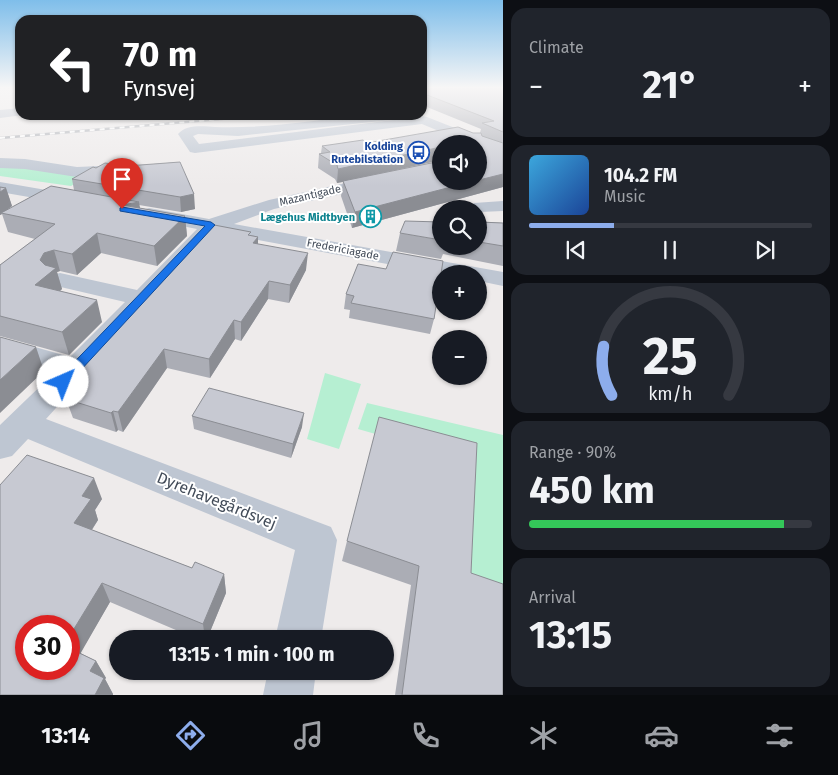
<!DOCTYPE html>
<meta charset="utf-8">
<style>
body{margin:0;font-family:"Fira Sans",sans-serif;background:#20242c;color:#f1f3f6;height:100vh;display:flex;flex-direction:column;font-size:19px;white-space:nowrap}
*{box-sizing:border-box;margin:0}
p{font-size:16px;color:#9ea1a6}
.icon{flex:none;width:28px;height:28px;fill:none;stroke:currentColor;stroke-width:2;stroke-linecap:round;stroke-linejoin:round}
.map{position:relative;flex:1;overflow:hidden}
.sheet{display:flex;flex-direction:column;gap:8px;padding:8px;background:#0d0f14;width:335px}
.sheet>*{flex:none}
.guide{position:absolute;left:15px;top:15px;width:412px;height:105px;border-radius:15px;box-shadow:0 1px 4px #0004;background:#202124;color:#fff;overflow:hidden}
.tools{position:absolute;left:432px;top:135px;display:grid;gap:10px}
.tools a{display:grid;place-items:center;width:55px;height:55px;border-radius:50%;background:#171b24;box-shadow:0 1px 4px #0004;font-size:25px}
.speed{position:absolute;left:15px;top:615px;display:flex;gap:10px;font-size:25px;font-weight:700;text-align:center}
.speed>*{display:grid;place-content:center;width:65px;height:65px;border-radius:50%;background:#171b24;box-shadow:0 1px 4px #0004;line-height:1}
.speed .limit{border:8px solid #d22;background:#fff;color:#111}
.pin{position:absolute;display:grid;place-items:center;width:42px;height:42px;color:#fff;margin:-51px -21px;border-radius:50% 50% 50% 0;rotate:-45deg;box-shadow:0 0 5px #0007}
.pin .icon{rotate:45deg}
.me{position:absolute;width:55px;margin:-28px;rotate:44deg;stroke-linejoin:round;filter:drop-shadow(0 0 4px #0008)}
.turn{display:flex;align-items:center;gap:18px;height:105px;padding:0 25px;font-size:22px}
.turn .icon{width:65px;height:65px;stroke-width:2.5}
.turn b{display:block;font-size:35px;line-height:42px}
.big{font-size:38px;font-weight:700;line-height:1.1}
.sheet .widget{flex:1;display:flex;flex-direction:column;justify-content:center;gap:8px;min-width:0;padding:0 18px;border-radius:15px;background:#20242c}
.sheet .dial{align-items:center;gap:0}
.dial svg{height:130px;overflow:visible;fill:none;stroke:#363941;stroke-width:7;stroke-linecap:round;text-anchor:middle}
.dial text{fill:#f1f3f6;stroke:none}
.song{display:flex;align-items:center;gap:15px}
.cover{width:60px;height:60px;border-radius:8px;background:linear-gradient(135deg,hsl(200 70% 55%),hsl(220 70% 35%))}
.played{height:5px;border-radius:2px;background:linear-gradient(90deg,#8dadec 30%,#363941 30%)}
.keys{display:flex;justify-content:space-around;direction:ltr}
.heat{display:flex;justify-content:space-between;align-items:center;font-size:28px;direction:ltr}
.charge{height:8px;border-radius:4px;background:linear-gradient(90deg,#34c759 90%,#363941 0)}
.trip{position:absolute;left:109px;top:630px;width:285px;height:50px;border-radius:25px;background:#171b24;box-shadow:0 1px 4px #0004;font-weight:700;line-height:50px;text-align:center}
.menu{display:flex;height:80px;justify-content:space-around;align-items:center;background:#090b0e;color:#9ea1a6}
.menu .icon{width:35px;height:35px}
.menu .on{color:#8dadec}
.menu b{font-size:22px;color:#f1f3f6}
main{display:flex;flex:1;min-height:0}
.map>svg:first-child{display:block}
.green{fill:#b6efd2}
.lines{fill:none;stroke-linecap:round;stroke-linejoin:round}
.minor{fill:#bec6d2;fill-rule:evenodd}
.rail-casing{stroke:#adb0b6;stroke-width:2.5}
.rail{stroke:#fff;stroke-width:2;stroke-dasharray:5;stroke-linecap:butt}
.wall{fill:#abadb5;fill-rule:evenodd}
.shaded-wall{fill:#8b8d93}
.building{fill:#c7c9d2;stroke:#8b8d93}
.route{fill:#1a73e8;stroke:#114b97}
.labels{text-anchor:middle;stroke-width:4;stroke-linejoin:round;paint-order:stroke}
.far-transit-label{font-size:11px;font-weight:bold;fill:#164399;stroke:#fff;text-anchor:end}
.far-street-label{font-size:11px;fill:#434c59;stroke:#fff}
.far-culture-label{font-size:11px;font-weight:bold;fill:#0d838f;stroke:#fff;text-anchor:end}
.near-street-label{font-size:16px;fill:#434c59;stroke:#fff}
</style>
<main>
<div class="map">
<svg width="503" height="695" viewBox="0 0 503 695">
<rect width="100%" height="100%" fill="#eeebeb"/>
<path class="green" d="M0,166h21l59,10 2,3 -11,7 -71,-10z
M325,373l36,11 -22,65 -32,-10z
M367,403l136,32v167l-37,-12 4,-129 -112,-32z"/>
<g class="lines">
<path class="minor" d="M20,108v7h3l-23,3v-8z
M364,115h53l10,2 76,30v9l-24,-9v-3h-9l-48,-20 -227,29 -5,-1 -12,-18c8,-10 25,-8 37,-7 49,2 100,-7 149,-12zM401,119l-202,25 -6,-8 5,-2 40,2z
M0,158l25,1 52,8 44,-2 6,2 2,3 -2,3 -6,2 -44,2 -52,-8 -25,-1z
M441,162v10l-167,37 -40,15 269,48v14l-24,-5v-7h-38l-226,-42 -169,187 285,108 6,13 -16,99h-46l20,-89 -267,-111 -16,17 -12,3v-34l55,-53 -55,-17v-18l70,20 55,-55 -73,-17 -4,-5 4,-5 8,-2 77,17 60,-61 -55,-11 -2,-4 2,-4 7,-2 60,11 60,-19z
M0,182l75,13 6,1 3,4 -3,4 -6,1 -75,-13z
M503,201v10l-23,1 -1,-3 -8,-2 3,-4z
M268,671h48l-3,24h-50z"/>
<defs>
<path id="rail" d="M0,138l268,-23"/>
</defs>
<use href="#rail" class="rail-casing"/>
<use href="#rail" class="rail"/>
</g>
<path class="wall" d="M422,88h81v99l-151,41 -11,-32 2,-14 -6,1 -2,-4 -17,-11 1,-14 2,-1 1,-7 45,-3 106,-10h7l1,-4 -59,-24zM441,144l38,37h-38zM441,160v1l-45,9z
M180,162l15,47 -14,3 -42,-7 1,3 45,8 2,20 -30,30 -56,-13 -24,22 -17,-4 -3,1 5,17 -2,2 42,31 -33,33 -69,-19v-71l35,-26 -27,-7 -6,-18 -2,1v-28l6,1 6,18 -4,3 66,-19 -2,-11 24,-11 31,-2z
M479,222l24,1v43l-60,-12 -2,5 -45,-8 4,-18 41,7v6h38z
M251,235l7,2v7l48,26 -17,33 -21,-4 -27,42 -6,-2 -25,39 -43,-10 -44,64 -5,-2 -2,2 -43,-14 -7,-19 65,-87 16,-15 33,-34v-8z
M358,264l76,55 -4,15 -81,-16 1,-8 -6,-1 2,-15z
M192,416l110,11 -11,31 -97,-29z
M0,485l102,14 -7,11 3,10 -6,10 100,38 32,6 2,19 -19,46h-10l-87,-37 -30,51 16,8 10,17 -1,1 8,15v1h-113z
M347,541l124,32 32,122h-108l16,-110 -69,-24z"/>
<path class="shaded-wall" d="M441,147v13l-104,23 1,-14z
M503,174v13l-151,41 3,-16 119,-31h5v-1z
M6,188l6,18 -9,7h-2l1,1 -2,1v-23z
M194,194l1,15 -14,3 -1,-15z
M139,202l3,19 -20,-16z
M185,216l2,20 -30,30 -3,-20z
M97,233l4,20 -24,22 -5,-21z
M258,237v16l-5,-10z
M54,250l6,21 -3,1 5,17 -20,18 -7,-22 5,-25 4,-7z
M308,253l-2,17 -17,33 1,-18z
M269,281l-1,18 -27,42v-19z
M97,300l5,22 -33,33 -7,-23z
M234,320l1,19 -25,39 -1,-19z
M36,347l8,24 -44,42v-33z
M164,349l3,19 -44,64 -5,-20z
M113,411l5,19 -2,2 -5,-19z
M304,413l-2,14 -11,31 2,-14z
M94,478l8,21 -7,11 3,10 -15,23 -9,-20 8,-27z
M224,574l2,19 -19,46h-2l-2,-15z
M102,583l8,19 -35,61 -6,-10v-16z
M96,661l10,17 -1,1 8,15v1h-18l-5,-24z"/>
<path class="building" d="M422,88h81v44l-21,-9 12,-2 -72,-28z
M458,127l15,6h8l1,3 21,7v31l-24,6v-36h-38v3l-103,22 -1,-4 -18,-11 11,-2 -8,-6 41,-6 4,3z
M441,161v20h33l-119,31 -12,-31z
M180,162l14,32 -14,3 -108,-18 21,-12 3,1 9,-5 22,3z
M51,186l88,16 -17,3 63,11 -31,30 -57,-13 -25,21 -18,-4 -10,3 -4,7 5,5 11,3 -21,17 62,15 -35,32 -62,-16v-51l55,-41 -54,-11z
M0,187l6,1 -6,4z
M405,221l36,1v18l-41,-7z
M479,222l24,1v23l-24,-4z
M209,224l42,8 -3,3 10,2 -5,6 55,10 -18,32 -21,-4 -28,41 -7,-2 -25,39 -45,-10 -46,63 -5,-1 -2,2 -45,-14 -3,-22 63,-66 5,1 16,-15 39,-41 -6,-1z
M393,252l50,9 -9,58 -83,-16 3,-7 -8,-2 12,-30 28,5z
M0,337l36,10 -36,33z
M209,388l95,25 -11,31 -101,-28z
M379,417l98,26 -6,130 32,11v111h-101l17,-129 -72,-25z
M27,455l67,23 -12,18 9,3 -17,24 118,45 3,-6 29,12 -21,50 -101,-41 -33,54v-11h-43v43h43v-21l27,13 -6,10 14,7 -9,17h-95v-210z"/>
<linearGradient id="sky" x2="0" y2="1"><stop stop-color="#7fbeea"/><stop offset="0.47" stop-color="#f7f6f6"/><stop offset="1" stop-color="#f7f6f6" stop-opacity="0"/></linearGradient>
<rect width="503" height="186" fill="url(#sky)"/>
<path class="route" d="M122,207l89,15 4,3 -148,160h-9l-2,-3 2,-3 147,-153 -85,-15v-3z"/>
<defs>
<symbol id="bus-ring" viewBox="-11 -11 22 22"><circle r="9.5" fill="#fff" stroke="#1a4fb4" stroke-width="1.5"/><path d="M-5-6H5V4H4V6H2V4H-2V6H-4V4H-5ZM-3.5-4V0h7V-4ZM-3.5 1.2v1.5H-2V1.2ZM2 1.2v1.5H3.5V1.2Z" fill="#1a4fb4"/></symbol>
<symbol id="building-ring" viewBox="-11 -11 22 22"><circle r="9.5" fill="#fff" stroke="#0f9aa8" stroke-width="1.5"/><path d="M-4-6H4V6H1V3H-1V6H-4ZM-2.5-4.3h1.7v1.8h-1.7ZM.8-4.3h1.7v1.8H.8ZM-2.5-1h1.7V.8h-1.7ZM.8-1h1.7V.8H.8Z" fill="#0f9aa8"/></symbol>
</defs>
<g fill-rule="evenodd">
<use href="#bus-ring" x="406" y="140" width="25" height="25"/>
<use href="#building-ring" x="358" y="204" width="25" height="25"/>
</g>
<g class="labels">
<g class="far-transit-label">
<text x="403" y="150">Kolding<tspan x="403" dy="13">Rutebilstation</tspan></text>
</g>
<g class="far-street-label">
<text transform="translate(310 195) rotate(-13)" y="4">Mazantigade</text>
<text transform="translate(343 249) rotate(11)" y="4">Fredericiagade</text>
</g>
<g class="far-culture-label">
<text x="355" y="221">Lægehus Midtbyen</text>
</g>
<g class="near-street-label">
<text transform="translate(217 500) rotate(22)" y="6">Dyrehavegårdsvej</text>
</g>
</g>
</svg>
<div class="tools">
<a><svg class="icon" aria-label="sound" viewBox="0 0 24 24"><path d="M4 9h4l5-4v14l-5-4H4zM17 9q2 3 0 6"/></svg></a>
<a><svg class="icon" aria-label="search" viewBox="0 0 24 24"><circle cx="10" cy="10" r="6"/><path d="M15 15l6 6"/></svg></a>
<a>+</a>
<a>−</a>
</div>
<div class="speed"><div class="limit">30</div></div>
<div class="pin" style="left:122px;top:209px;background:#d93025"><svg class="icon" aria-label="arrive" viewBox="0 0 24 24"><path d="M6 21V4h12l-3 4 3 4H6"/></svg></div>
<svg class="me" style="left:63px;top:382px" viewBox="-20 -20 40 40"><circle r="19" fill="#fff"/><path d="M0-13L10 11 0 6-10 11z" fill="#1a73e8"/></svg>
<div class="trip">13:15 · 1 min · 100 m</div>
<div class="guide">
<div class="turn"><svg class="icon" aria-label="left" viewBox="0 0 24 24"><path d="M17 20v-9H6M10 6l-5 5 5 5"/></svg><div><b>70 m</b>Fynsvej</div></div>
</div>
</div>
<section class="sheet">
<div class="widget"><p>Climate</p>
<div class="heat"><a>−</a><b class="big">21°</b><a>+</a></div>
</div>
<div class="widget">
<div class="song"><i class="cover"></i><div><b>104.2 FM</b><p>Music</p></div></div>
<div class="played"></div>
<div class="keys"><svg class="icon" aria-label="previous" viewBox="0 0 24 24"><path d="M18 5L8 12l10 7zM5 5v14"/></svg><svg class="icon" aria-label="pause" viewBox="0 0 24 24"><path d="M8 5v14M16 5v14"/></svg><svg class="icon" aria-label="next" viewBox="0 0 24 24"><path d="M6 5l10 7-10 7zM19 5v14"/></svg></div>
</div>
<div class="widget dial"><svg viewBox="0 0 100 80">
<path d="M14 69A42 42 0 1 1 86 69"/>
<path d="M14 69A42 42 0 0 1 9 39" stroke="#8dadec"/>
<text x="50" y="56" font-size="32" font-weight="700">25</text>
<text x="50" y="72" font-size="11">km/h</text>
</svg></div>
<div class="widget"><p>Range · 90%</p><b class="big">450 km</b><div class="charge"></div></div>
<div class="widget"><p>Arrival</p><b class="big">13:15</b></div>
</section>
</main>
<nav class="menu">
<b>13:14</b>
<svg class="icon on" aria-label="directions" viewBox="0 0 24 24"><path d="M12 3l9 9-9 9-9-9zM9 14v-3h6M13 9l2 2-2 2"/></svg>
<svg class="icon" aria-label="music" viewBox="0 0 24 24"><path d="M9 18V5l10-2v13"/><circle cx="6" cy="18" r="3"/><circle cx="16" cy="16" r="3"/></svg>
<svg class="icon" aria-label="phone" viewBox="0 0 24 24"><path d="M5 4h4l2 5-3 2q2 4 5 5l2-3 5 2v4C11 20 4 13 5 4z"/></svg>
<svg class="icon" aria-label="climate" viewBox="0 0 24 24"><path d="M12 3v18M4 7l16 10M4 17L20 7"/></svg>
<svg class="icon" aria-label="car" viewBox="0 0 24 24"><path d="M5 17H2v-5l4-1 3-4h7l3 4 3 1v5h-3M9 17h6M6 11h13"/><circle cx="7" cy="17" r="2"/><circle cx="17" cy="17" r="2"/></svg>
<svg class="icon" aria-label="filters" viewBox="0 0 24 24"><path d="M4 7h16M4 17h16"/><circle cx="9" cy="7" r="2"/><circle cx="15" cy="17" r="2"/></svg>
</nav>
